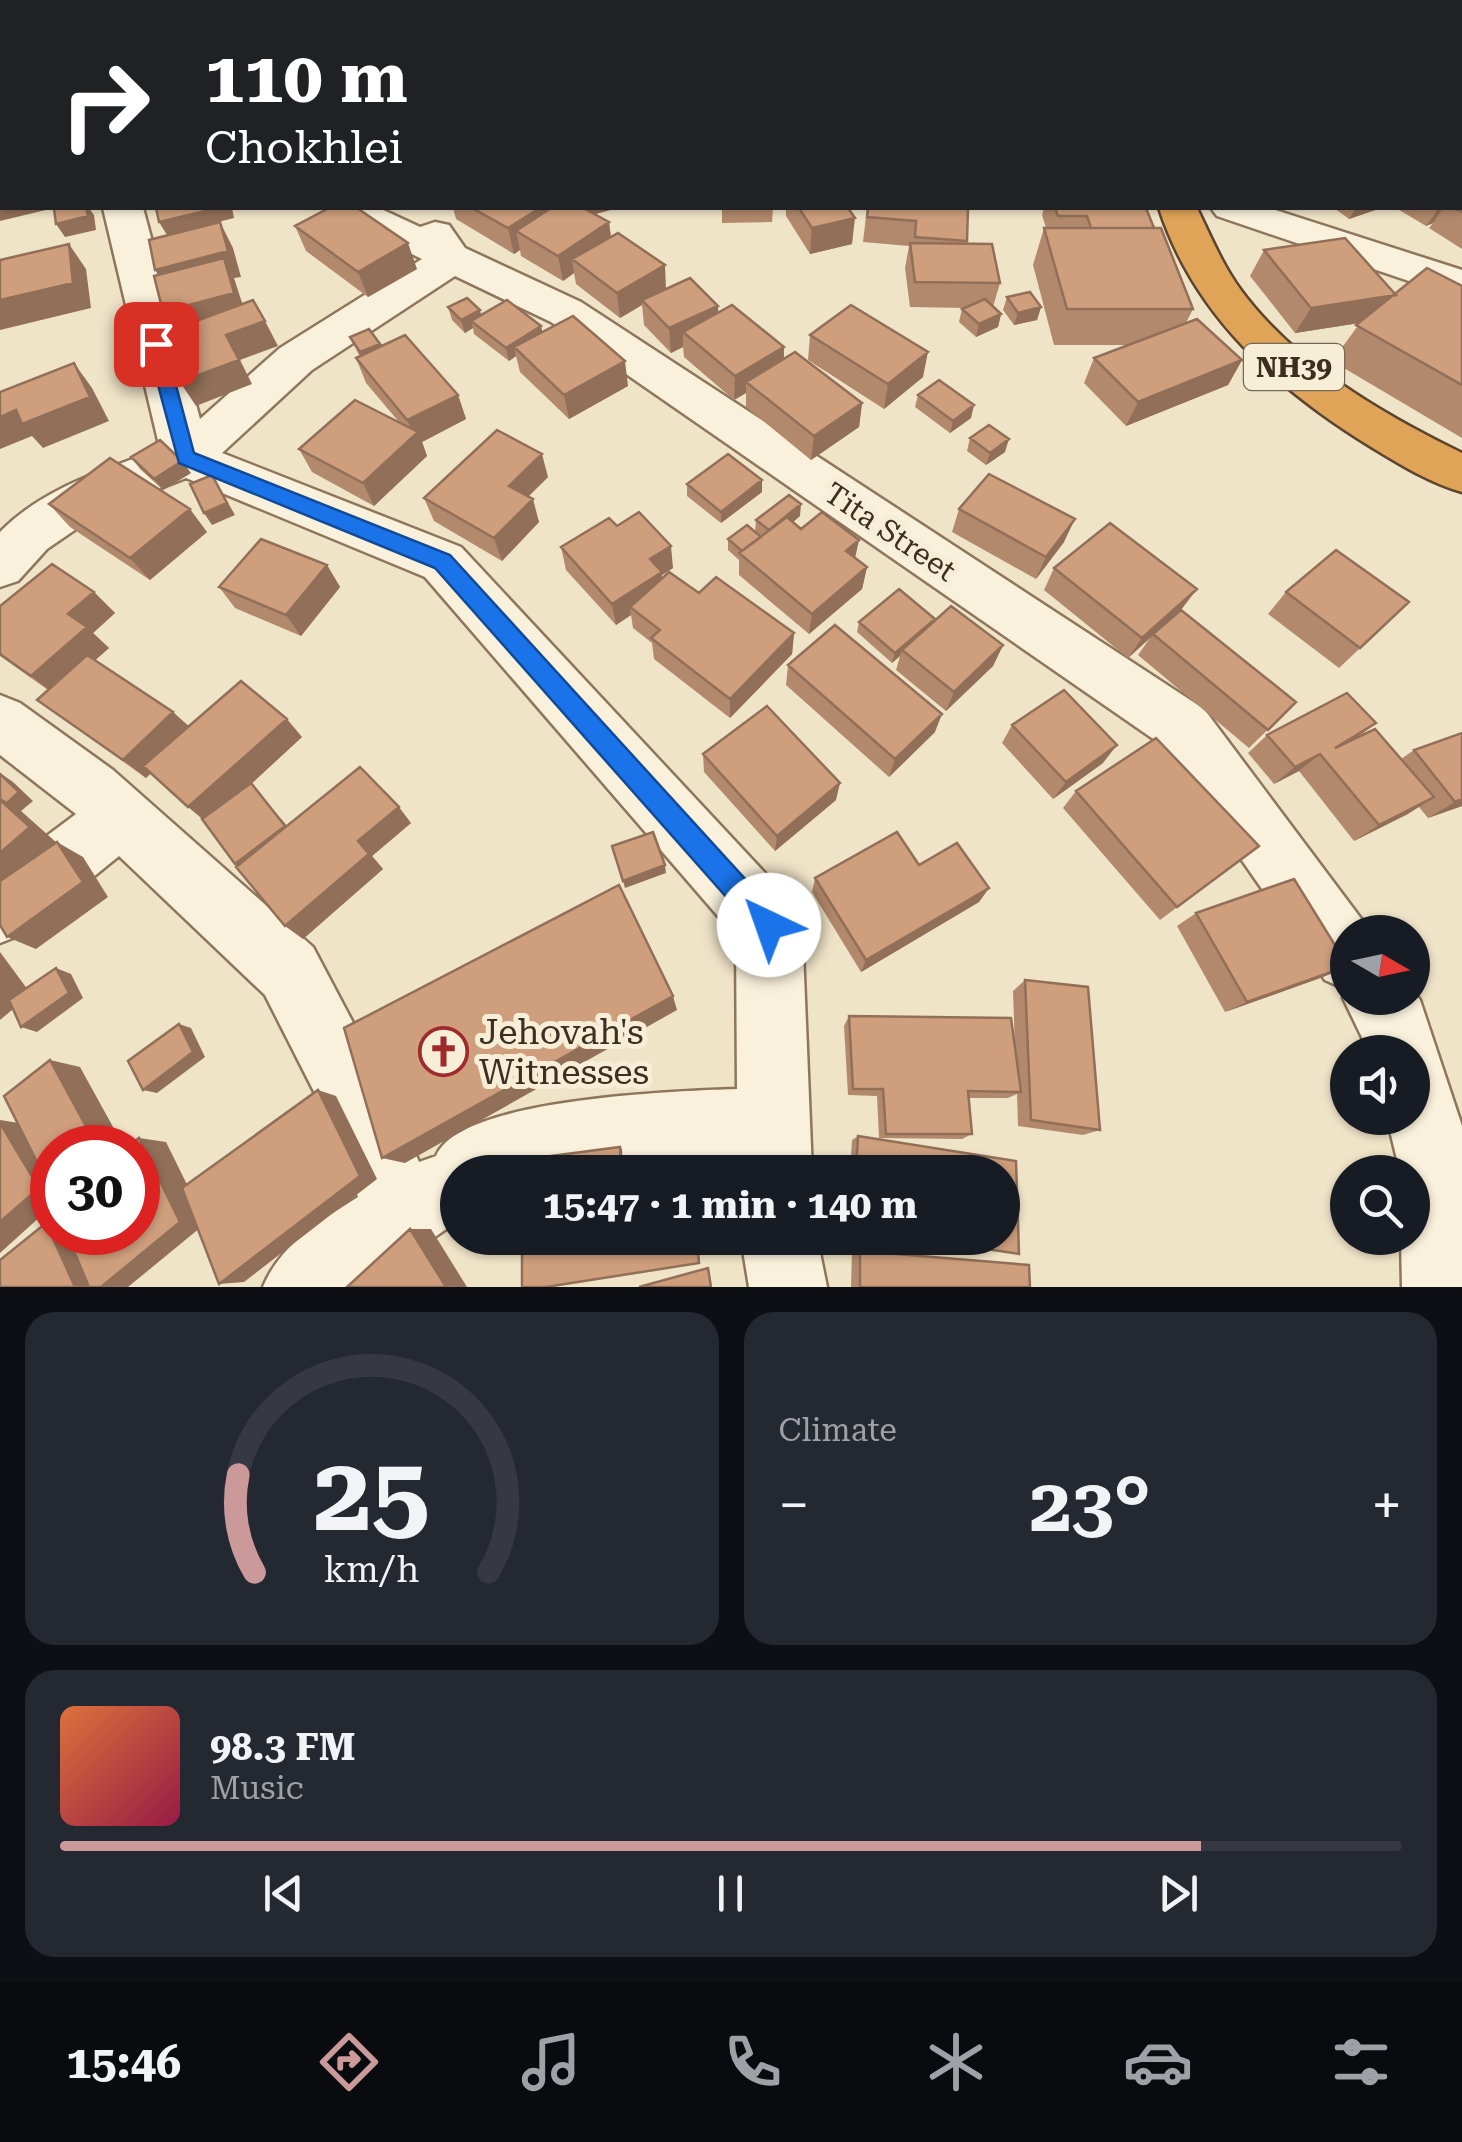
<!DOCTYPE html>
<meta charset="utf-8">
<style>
body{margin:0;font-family:"Roboto Serif",serif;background:#242831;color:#f1f3f6;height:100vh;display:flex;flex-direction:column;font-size:38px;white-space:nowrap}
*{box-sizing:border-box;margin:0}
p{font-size:32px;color:#9ea1a6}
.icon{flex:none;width:55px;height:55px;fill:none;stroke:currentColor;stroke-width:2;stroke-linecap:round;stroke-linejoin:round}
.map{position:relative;height:1287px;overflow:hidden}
.sheet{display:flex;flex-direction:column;gap:25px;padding:25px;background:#0d0f14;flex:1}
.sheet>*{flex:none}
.hud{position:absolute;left:0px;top:0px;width:1462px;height:210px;box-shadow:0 2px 8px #0004;background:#202124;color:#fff;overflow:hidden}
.needle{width:65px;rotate:99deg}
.tools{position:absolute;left:1330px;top:915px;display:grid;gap:20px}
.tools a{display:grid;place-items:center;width:100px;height:100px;border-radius:50%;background:#171b24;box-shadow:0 2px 8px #0004;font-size:50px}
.speed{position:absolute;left:30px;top:1125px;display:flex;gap:20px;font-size:50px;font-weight:700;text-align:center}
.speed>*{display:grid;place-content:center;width:130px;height:130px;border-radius:50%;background:#171b24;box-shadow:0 2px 8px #0004;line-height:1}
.speed .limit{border:15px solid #d22;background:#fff;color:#111}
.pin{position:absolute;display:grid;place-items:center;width:85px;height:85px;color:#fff;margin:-42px;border-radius:20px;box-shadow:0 5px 15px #0006}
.me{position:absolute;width:110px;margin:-55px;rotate:318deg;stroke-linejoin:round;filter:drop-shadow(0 0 8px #0008)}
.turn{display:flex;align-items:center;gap:35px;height:210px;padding:0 40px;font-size:45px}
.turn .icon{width:130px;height:130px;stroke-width:2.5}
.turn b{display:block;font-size:70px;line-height:85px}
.big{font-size:75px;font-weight:700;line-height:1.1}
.sheet .widget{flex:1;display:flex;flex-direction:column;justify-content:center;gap:15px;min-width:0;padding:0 35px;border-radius:30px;background:#242831}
.sheet .dial{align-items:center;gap:0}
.dial svg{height:260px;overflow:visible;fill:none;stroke:#363941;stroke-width:7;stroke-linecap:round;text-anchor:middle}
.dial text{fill:#f1f3f6;stroke:none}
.song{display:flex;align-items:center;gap:30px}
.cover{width:120px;height:120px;border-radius:15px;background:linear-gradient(135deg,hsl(20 70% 55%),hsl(340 70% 35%))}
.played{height:10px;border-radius:5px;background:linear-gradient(90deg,#cc999b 85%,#363941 85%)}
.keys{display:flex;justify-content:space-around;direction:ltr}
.heat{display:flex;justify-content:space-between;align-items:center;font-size:55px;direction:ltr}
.sheet .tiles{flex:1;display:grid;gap:25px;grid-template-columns:1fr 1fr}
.widget:last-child{grid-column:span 2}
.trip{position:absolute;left:440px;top:1155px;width:580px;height:100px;border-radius:50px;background:#171b24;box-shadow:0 2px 8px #0004;font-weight:700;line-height:100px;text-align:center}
.dock{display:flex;height:160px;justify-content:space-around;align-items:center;background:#090b0e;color:#9ea1a6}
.dock .icon{width:70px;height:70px}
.dock .on{color:#cc999b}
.dock b{font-size:45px;color:#f1f3f6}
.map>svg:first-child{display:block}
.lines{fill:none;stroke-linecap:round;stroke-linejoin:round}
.minor-casing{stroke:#8d765c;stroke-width:5}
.highway-casing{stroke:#5b4430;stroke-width:5}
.minor{fill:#faf1dc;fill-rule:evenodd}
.highway{fill:#e0a458;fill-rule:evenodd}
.wall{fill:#b2896c}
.shaded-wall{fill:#916f58}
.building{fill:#cf9f7d;stroke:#916f58;stroke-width:2.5}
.route{fill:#1a73e8;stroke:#114b97;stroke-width:2.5}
.labels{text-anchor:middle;stroke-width:10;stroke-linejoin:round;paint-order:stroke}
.shield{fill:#f7eed8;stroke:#756857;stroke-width:2.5}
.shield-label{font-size:28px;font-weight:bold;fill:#3d2e20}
.street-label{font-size:30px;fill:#3d2e20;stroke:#f7eed8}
.near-poi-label{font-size:35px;fill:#3d2e20;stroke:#f7eed8;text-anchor:start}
</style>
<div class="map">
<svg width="1462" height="1287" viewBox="0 0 1462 1287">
<rect width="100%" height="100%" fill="#f0e4c8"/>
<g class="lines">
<defs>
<path id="minor" d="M103,208h40l57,211 80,-71 142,-89 -88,-43 -5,-8h50l41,19 15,-5 14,3 16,23 116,54 623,407 167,223h-23v66h64v-9l8,11 42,126v161h-60l-1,-49h11v-66h-12l-13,-54h25v-66h-43l-26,-54 4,-8 -22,-10 -163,-235 -611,-423 -96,-46 -143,94 -90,83 239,94 331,355 10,23 10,247h-74v-11l-105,4 -40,7h-135v49l-96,66h-99c17,-42 57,-66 95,-90l-24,-66 -69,-136 -146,-139 -96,78 -23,9v-72l76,-57 -76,-59v-60l20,8 93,67 200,177 75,142 31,73 17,-6c23,-58 243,-65 301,-67l-1,-152 -311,-360 -239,-99 -82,32 -57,39 -29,32 -18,6v-55c43,-44 104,-62 160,-83z
M1211,208h58l193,62v29l-245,-83z
M741,1238h76l10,49h-78z"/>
<path id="highway" d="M1159,208h38c13,27 25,56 43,81 53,73 142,125 222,164v39c-32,-9 -61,-27 -89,-44 -95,-58 -179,-132 -214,-240z"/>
</defs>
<use href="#minor" class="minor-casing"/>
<use href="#highway" class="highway-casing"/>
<use href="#minor" class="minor"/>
<use href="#highway" class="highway"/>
</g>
<path class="wall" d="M63,0h66l-1,2h-63z
M473,0h36v2h-36z
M1000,0h32l19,2h-35z
M1462,156v93l-33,-21 4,-5 -7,3 -30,-18h64z
M453,208h165l-24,6 15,8 2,15 55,52 52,17v7l66,34v12l78,44 -3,24 -48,33 -65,-53v-14l-12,7 -50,-43 -1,-10 -12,6 -27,-28 -2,-20 -22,13 -44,-34 -2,-11 -11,8 -42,-25 -1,-6 -6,4 -58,-35z
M722,208h51l-1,14 -50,1z
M786,208h62l4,36 -42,10 -24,-38z
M867,208h101l-1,35 33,40 -7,24 8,7 -3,13 -22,10 -17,-15 3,-13 4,-1 -56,-1 -5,-39 4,-22 -46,-4z
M1044,208h102l8,20 39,81 -7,14 56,37 -14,25 -102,41 -42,-43 10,-25 35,-13h-75l-21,-80 11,-37h2l-4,-13z
M1334,208h47l-32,11z
M295,226l122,43 -49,28 -62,-46z
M1264,250l131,44 67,-8v152l-130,-77 28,-38 -65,10 -45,-57z
M1007,297l34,10 -4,13 -23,5 -11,-15z
M448,307l93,19 1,6 86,54 -59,33 -49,-47 -4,-16 -7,5 -35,-27 -1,-6 -8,5 -13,-13z
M810,335l113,42 -39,32 -76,-49z
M350,337l30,7 1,3 77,48 8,24 -44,23 5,14 -53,50 -62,-34 -13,-23 100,-27 -33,-39 -10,-25 4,-1z
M918,395l53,23 -21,15 -35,-26z
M970,438l35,14 -19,13 -19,-14z
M131,457l60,16 -28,17 -23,-21z
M548,477l-20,19 11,26 -37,39 -68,-40 -10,-23z
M762,480v12l-41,31 -34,-27v-12z
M49,504l158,28 -57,48 -80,-53z
M959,509l105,33 -28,37 -84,-47z
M800,516l-7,6 8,7 54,30 12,8 -5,22 -53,45 -70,-59v-15l-11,-10v-11l27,-7 1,-12z
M617,526l56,42 -11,7v2l132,56 -2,21 -62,64 -76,-59 -2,-16 -19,-15 -2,-13 -15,10 -50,-55 -5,-23z
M327,565l13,22 -39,49 -66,-28 -16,-21z
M1054,568l127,42 115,92 -47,46 -111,-93 12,-17 -22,20 -84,-68z
M94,592l21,21 -22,20 16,15 -14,12 94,66 113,11 -51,47 36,42 124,-3 -39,33 11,13 -80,70 -65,-73 -36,-47 -51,-46 -5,5 -109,-78 11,-10 -48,-34v-50z
M1286,592l123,10 -70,66 -71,-54z
M935,619l68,26 -10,21 -47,45 -50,-41 4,-14 -8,7 -35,-31 2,-10z
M788,665l147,67 -46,45 -103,-92z
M1376,723l-15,12 40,24 13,-9 48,-17v73l-34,12 -9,-11 -65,34 -55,-70 -25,13 -26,-31 19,-18z
M1012,725l91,38 -50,36 -51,-56z
M703,754l133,46 -61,51 -71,-79z
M1076,791l183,55 -99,74 -97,-112z
M919,865l70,23 -10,14 -118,70 -49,-80 3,-14z
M1196,913l152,53 -25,11 -98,35 -48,-86z
M1025,980l75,150 -17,5 -65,-9 -1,-32 -9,4h-40l4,36 -10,5 -83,-1 -2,-42 -29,-1 -4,-69 5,-10 166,35 -2,-60z
M858,1136l158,25 3,93 -115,-16h98v-66h-152l2,-32z
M852,1250l177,15 1,22h-179z"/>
<path class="shaded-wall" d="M301,0h18l-3,2h-14z
M2,190v18h52l-54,13v-30z
M86,208h3l5,7 2,15 -31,7 -9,-13z
M218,208h14l2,10 -67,17 -8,-13z
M540,208h16l-40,23 4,19 -6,4 -6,-26z
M571,208h47l-45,12z
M1356,208h25l-32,11z
M1439,208h4l-10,15 -7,3z
M855,218l-3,26 -42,10 2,-26z
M220,222l13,26 8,29 -7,1 13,40 -69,19 -15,-25 7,-17 -15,-25z
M609,222l3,25 -40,12 2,14 -11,8 -5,-25z
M408,243l9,26 -49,28 -10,-25z
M69,244l17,25 5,39 -91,22v-30z
M665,265l1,25 -24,10v5l-22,13 -3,-25z
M1396,295l-18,25 -83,13 16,-25z
M718,306l1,25 -36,1v15l-12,6 -2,-25z
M1041,307l-4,13 -23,5 4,-12z
M480,310l3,13 -12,-2 2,7 -8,5 -4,-13z
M1001,314l-3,13 -22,10 3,-13z
M265,321l13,25 -38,14 12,24 -56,22 -16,-24 46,-47z
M541,326l3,13 -30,8 2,9 -7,5 -3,-13z
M380,344l5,12 -20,9 -5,-13z
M784,347l-1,25 -37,10v11l-12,7 1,-24z
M928,352l-5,25 -39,32 4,-25z
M1242,360l-14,25 -102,41 12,-24z
M625,361l3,25 -59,33 -5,-24z
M74,363l18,25 17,33 -66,27 -11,-12 -32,13v-32z
M458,395l8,24 -44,23 5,14 -53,50 -11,-23 51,-47 -7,-16z
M862,403l-3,24 -48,33 3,-24z
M974,405l-3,13 -21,15 3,-12z
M1009,439l-4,13 -19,13 4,-12z
M542,454l6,23 -32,32 -7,-23z
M182,461l9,12 -28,17 -9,-11z
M212,475l23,40 -23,10 -8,-12z
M762,480v12l-41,31v-11z
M533,499l6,23 -37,39 -8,-23z
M801,504l-1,12 -31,26v-12z
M190,509l17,23 -57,48 -20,-22z
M1075,519l-11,23 -28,37 10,-22z
M859,540l-5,23 -8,-12z
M671,546l2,22 -11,7 2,18 -34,14 1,8 -15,10 -4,-21 38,-45z
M327,565l13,22 -39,49 -15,-21z
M867,567l-5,22 -53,45 3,-20z
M1197,589l-16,21 -53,48 14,-20z
M94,592l21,21 -22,20 16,15 -53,47 -25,-19 37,-62z
M935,619l-33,31 -2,6 -8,7 3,-10z
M794,633l-2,21 -62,64v-19z
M1003,645l-10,21 -47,45 8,-19z
M173,712l20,18 -47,48 -23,-18z
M942,714l-7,18 -46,45 6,-18z
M287,719l15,18 -51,47 43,50 -49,38 -10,-8 -27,-41 -20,-16z
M1117,745l-14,18 -50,36 13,-17z
M1320,754l-21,17 -25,13 21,-17z
M0,773l13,9 20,19 -12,10 36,32 -57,51z
M840,783l-4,17 -61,51 2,-15z
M1434,797l-26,17 -54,27 25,-16z
M1462,799v7l-34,12 27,-16z
M399,807l12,16 -39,33 11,13 -80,70 -18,-13 73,-85z
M57,842l26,15 25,40 -72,52 -29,-12z
M665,865l1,8 -41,15 -2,-7z
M989,888l-10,14 -118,70 5,-12z
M0,952l31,42 -31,26z
M1348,966l-25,11 -98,35 22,-10z
M56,968l15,6 12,24 -46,34 -16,-5z
M673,996l4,14 -272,153 -23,-5z
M179,1024l12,4 14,29 -48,36 -14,-3z
M50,1060l30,7 43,78 -3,3h-34z
M318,1090l18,6 41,83 -133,103 -25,2z
M0,1120l31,5 21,36v45l-52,47z
M139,1138l27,4 40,81 -78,64h-53l-29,-64h6v9h30z
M620,1147l2,2 1,23h-2z
M410,1229h21l36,58h-21z"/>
<path class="building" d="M239,0h43l-2,2h-43z
M1078,0h33l-1,2h-32z
M1216,0h53v2h-53z
M1436,0h26v18l-2,-1v-15h-26z
M22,1h17l-1,1h-17z
M1462,156v35l-2,1v-35z
M2,163v27l-2,1v-27z
M1462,196v16l-8,-4h6v-11z
M62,208h24l2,8 -32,8 -2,-15z
M156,208h62l-59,14z
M329,208h28l51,35 -50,29 -63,-46z
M472,208h68l-32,20z
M551,208h32l26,14 -51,34 -42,-25z
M799,208h49l7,10 -43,10z
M868,208h100l-1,33 -52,-4 1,-16 -49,-4z
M1055,208h91l8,20h-63l-4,-12h-29z
M220,222l8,29 -73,19 -6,-30z
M1044,228h117l32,81h-126z
M618,233l47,32 -48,28 -45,-34z
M1345,238l51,57 -85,13 -47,-58z
M910,243l82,1 8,39 -85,-1z
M69,244l4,39 -73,17v-40z
M224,258l10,35 -71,19 -9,-36z
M1427,268l35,18v99l-106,-60z
M690,278l28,28 -49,22 -27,-28z
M1030,292l11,15 -23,6 -11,-16z
M467,298l13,12 -19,10 -13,-13z
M985,299l16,15 -22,10 -17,-15z
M253,300l12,21 -39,14 13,25 -59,22 -22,-47z
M507,300l34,26 -35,22 -35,-27z
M732,305l52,42 -49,29 -52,-44z
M851,305l77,47 -40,32 -78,-49z
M573,316l52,45 -61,34 -50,-48z
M1197,319l45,41 -104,42 -44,-44z
M369,329l11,15 -20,8 -10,-15z
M405,335l53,60 -51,25 -51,-62z
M795,352l67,51 -48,33 -68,-54z
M74,363l16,34 -68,27 -6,-14 -16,7v-25z
M939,380l35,25 -21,16 -35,-26z
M355,400l63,32 -55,51 -64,-34z
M989,425l20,14 -19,14 -20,-15z
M497,430l45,24 -33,32 24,13 -39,39 -70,-40z
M160,440l22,21 -28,18 -23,-22z
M728,454l34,26 -41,32 -34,-28z
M110,458l80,51 -60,49 -81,-54z
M989,474l86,45 -29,38 -87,-48z
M212,475l15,28 -23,10 -14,-29z
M789,495l12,9 -32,26 -13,-10z
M639,512l32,34 -21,13 12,13 -50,32 -51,-57 48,-29 8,8z
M822,512l37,28 -13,11 21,16 -55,47 -73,-61 48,-36 14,12z
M1110,523l87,66 -55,49 -88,-70z
M747,525l14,12 -19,14 -14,-12z
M261,539l66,26 -41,50 -67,-28z
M1336,550l73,52 -49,46 -74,-56z
M52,564l42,28 -26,22 19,13 -56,49 -31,-22v-48z
M669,572l30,21 17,-16 78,56 -64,66 -79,-61 9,-8 -30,-23z
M899,589l36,30 -40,34 -36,-31z
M951,606l52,39 -49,47 -52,-42z
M1181,610l115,92 -28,28 -115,-96z
M835,625l107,89 -47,45 -107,-94z
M87,655l86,57 -50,48 -86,-60z
M241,681l46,38 -99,88 -45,-41z
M1064,690l53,55 -51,37 -54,-57z
M1347,693l29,30 -41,25 40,-19 59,68 -55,28 -59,-71 -25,13 -28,-32z
M767,706l73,77 -63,53 -74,-82z
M1462,733v66l-7,3 -41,-52z
M1156,738l103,108 -82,61 -101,-116z
M360,767l39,40 -41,34 11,13 -84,72 -49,-59z
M0,774l19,18 -12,11 -7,-4z
M251,783l34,43 -50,38 -33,-45z
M0,800l30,27 -30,26z
M653,832l12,33 -42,16 -11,-35z
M897,832l22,33 38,-22 32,45 -123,72 -51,-82z
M57,842l26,40 -76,55 -7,-12v-44z
M1294,879l54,87 -101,36 -51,-89z
M619,885l54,111 -291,162 -38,-130z
M56,968l13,25 -48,34 -12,-27z
M1025,980l63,7 12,143 -69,-10z
M849,1016l162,2 10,74 -53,-1 4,43h-86l-3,-45h-30z
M179,1024l14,28 -50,38 -15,-29z
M50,1060l44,81 -8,7h-34v27l-6,5 -42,-84z
M318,1090l42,86 -141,108 -37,-96z
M0,1123l39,65 -39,34z
M858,1136l158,25 3,93 -106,-16h89v-66h-146z
M139,1138l41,84 -79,65h-12l-23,-55h72v-84h-12z
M620,1147l1,25h-86v-14z
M46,1223l29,64h-75v-27z
M410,1229l36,58h-99z
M522,1238h175l2,25 -153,24h-24z
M860,1251l169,14 1,22h-170z
M708,1268l3,19h-72z"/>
<path class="route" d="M156,338l9,6 29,109 256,102 328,360 4,10 -4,9 -9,4 -10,-4 -324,-366 -256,-105 -32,-119z"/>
<defs>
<symbol id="church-ring" viewBox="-11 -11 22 22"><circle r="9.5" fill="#f7eed8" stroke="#9e2a2b" stroke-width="1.5"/><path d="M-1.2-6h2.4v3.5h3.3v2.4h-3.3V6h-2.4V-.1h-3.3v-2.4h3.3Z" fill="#9e2a2b"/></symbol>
</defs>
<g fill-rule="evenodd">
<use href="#church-ring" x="416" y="1024" width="55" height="55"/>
</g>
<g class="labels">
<rect class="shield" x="1244" y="344" width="100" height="46" rx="8"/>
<g class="shield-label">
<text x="1294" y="377">NH39</text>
</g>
<g class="street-label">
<text transform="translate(890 532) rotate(34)" y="10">Tita Street</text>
</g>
<g class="near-poi-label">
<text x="479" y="1044">Jehovah's<tspan x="479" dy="40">Witnesses</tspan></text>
</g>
</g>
</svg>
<div class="tools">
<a><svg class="needle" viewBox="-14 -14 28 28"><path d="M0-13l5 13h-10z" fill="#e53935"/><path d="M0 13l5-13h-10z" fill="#9ea1a6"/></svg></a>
<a><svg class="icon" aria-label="sound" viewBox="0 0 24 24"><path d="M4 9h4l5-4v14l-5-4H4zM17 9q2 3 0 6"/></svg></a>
<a><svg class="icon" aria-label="search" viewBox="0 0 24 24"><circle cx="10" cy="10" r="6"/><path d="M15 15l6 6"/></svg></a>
</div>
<div class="speed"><div class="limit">30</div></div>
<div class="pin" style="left:156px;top:344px;background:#d93025"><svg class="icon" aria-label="arrive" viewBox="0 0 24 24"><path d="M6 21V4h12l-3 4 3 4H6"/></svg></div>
<svg class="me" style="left:769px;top:925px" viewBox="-20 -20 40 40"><circle r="19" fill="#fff"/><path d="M0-13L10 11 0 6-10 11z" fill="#1a73e8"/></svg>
<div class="trip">15:47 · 1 min · 140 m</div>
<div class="hud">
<div class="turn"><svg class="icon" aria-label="right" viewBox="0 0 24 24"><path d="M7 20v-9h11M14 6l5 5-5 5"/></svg><div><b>110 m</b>Chokhlei</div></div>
</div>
</div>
<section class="sheet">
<div class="tiles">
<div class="widget dial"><svg viewBox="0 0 100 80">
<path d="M14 69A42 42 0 1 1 86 69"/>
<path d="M14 69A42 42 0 0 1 9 39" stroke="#cc999b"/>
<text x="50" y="56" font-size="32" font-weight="700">25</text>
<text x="50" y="72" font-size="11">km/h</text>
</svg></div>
<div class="widget"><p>Climate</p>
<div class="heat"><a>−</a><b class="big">23°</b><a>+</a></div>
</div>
<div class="widget">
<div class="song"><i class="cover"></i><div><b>98.3 FM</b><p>Music</p></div></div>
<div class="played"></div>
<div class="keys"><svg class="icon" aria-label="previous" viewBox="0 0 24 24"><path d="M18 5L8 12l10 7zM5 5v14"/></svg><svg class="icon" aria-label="pause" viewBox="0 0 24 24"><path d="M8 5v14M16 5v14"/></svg><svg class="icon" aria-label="next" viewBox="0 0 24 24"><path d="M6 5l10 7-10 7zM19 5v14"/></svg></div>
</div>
</div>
</section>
<nav class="dock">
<b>15:46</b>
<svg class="icon on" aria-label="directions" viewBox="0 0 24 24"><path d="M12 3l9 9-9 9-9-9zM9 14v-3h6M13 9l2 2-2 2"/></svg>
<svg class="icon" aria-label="music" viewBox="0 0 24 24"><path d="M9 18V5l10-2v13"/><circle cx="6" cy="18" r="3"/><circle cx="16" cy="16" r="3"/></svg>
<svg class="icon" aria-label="phone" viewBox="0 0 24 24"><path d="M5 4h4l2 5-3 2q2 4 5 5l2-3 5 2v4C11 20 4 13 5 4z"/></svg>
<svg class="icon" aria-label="climate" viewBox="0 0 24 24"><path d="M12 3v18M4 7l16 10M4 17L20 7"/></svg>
<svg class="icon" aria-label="car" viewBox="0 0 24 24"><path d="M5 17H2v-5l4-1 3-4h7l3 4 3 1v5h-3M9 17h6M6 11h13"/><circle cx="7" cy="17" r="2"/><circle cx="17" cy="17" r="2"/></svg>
<svg class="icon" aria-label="filters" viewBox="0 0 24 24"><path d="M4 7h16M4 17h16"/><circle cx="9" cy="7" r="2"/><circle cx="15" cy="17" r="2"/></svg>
</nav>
